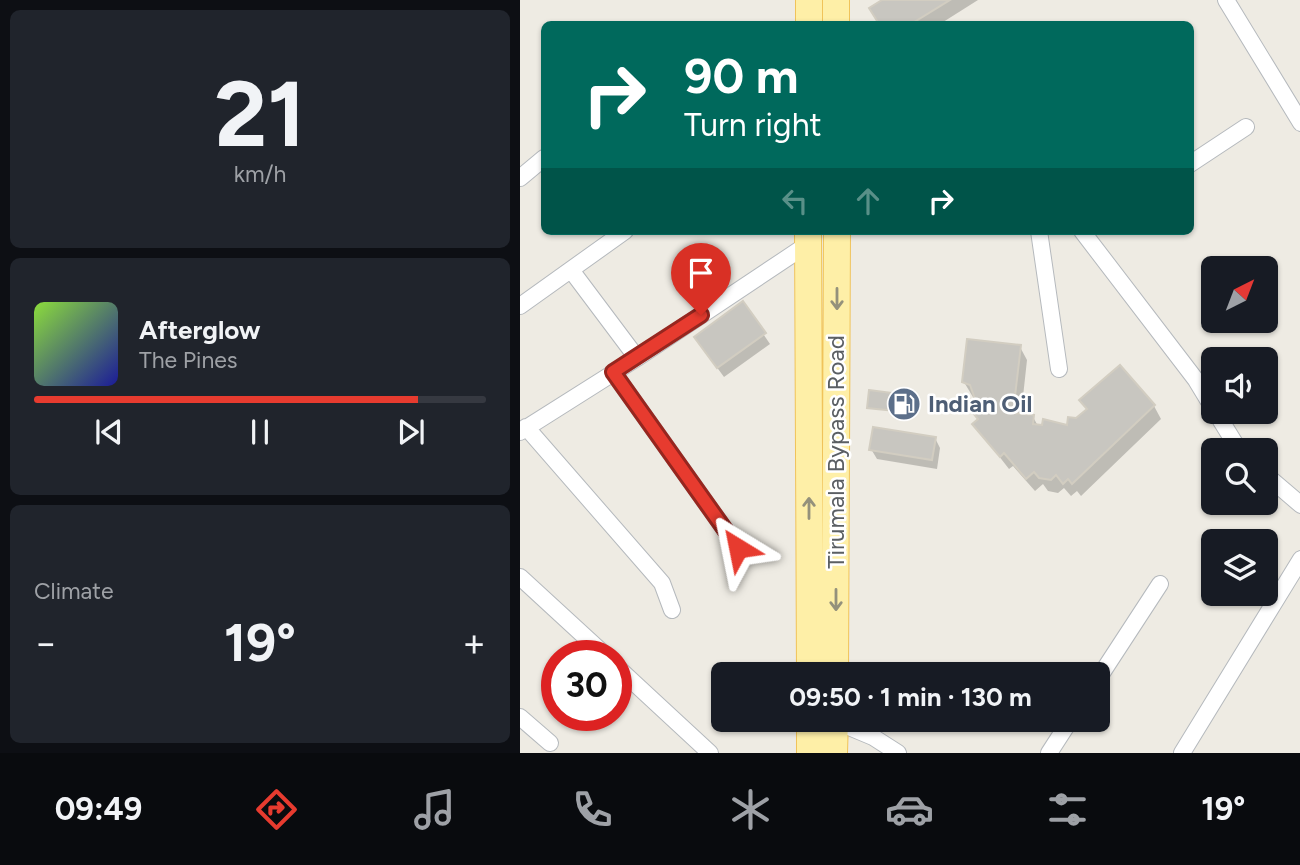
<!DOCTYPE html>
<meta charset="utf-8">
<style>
body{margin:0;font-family:Figtree,sans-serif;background:#20242c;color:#f1f3f6;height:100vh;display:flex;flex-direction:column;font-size:26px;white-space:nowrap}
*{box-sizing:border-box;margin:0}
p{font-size:23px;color:#9ea1a6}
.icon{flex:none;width:38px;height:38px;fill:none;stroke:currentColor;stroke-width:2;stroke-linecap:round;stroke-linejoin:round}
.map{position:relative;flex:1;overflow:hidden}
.sheet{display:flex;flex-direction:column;gap:10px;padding:10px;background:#0d0f14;width:520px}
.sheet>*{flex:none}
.banner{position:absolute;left:21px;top:21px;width:653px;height:214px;border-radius:10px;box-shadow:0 2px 5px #0004;background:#00695c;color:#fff;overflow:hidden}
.needle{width:46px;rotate:42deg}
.fabs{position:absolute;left:681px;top:256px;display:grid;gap:14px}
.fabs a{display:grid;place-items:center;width:77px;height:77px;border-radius:10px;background:#171b24;box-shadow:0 2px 5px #0004;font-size:35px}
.speed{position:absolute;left:21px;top:640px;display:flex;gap:14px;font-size:35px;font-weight:700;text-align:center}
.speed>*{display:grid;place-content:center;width:91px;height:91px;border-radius:50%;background:#171b24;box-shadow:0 2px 5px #0004;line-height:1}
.speed .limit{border:10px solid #d22;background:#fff;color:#111}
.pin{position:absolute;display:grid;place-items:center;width:60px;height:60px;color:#fff;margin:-72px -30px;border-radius:50% 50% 50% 0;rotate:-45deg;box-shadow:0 0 7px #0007}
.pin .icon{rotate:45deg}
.me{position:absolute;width:77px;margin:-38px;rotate:325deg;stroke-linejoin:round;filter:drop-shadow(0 0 5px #0008)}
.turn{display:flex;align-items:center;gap:24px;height:147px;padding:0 28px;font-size:32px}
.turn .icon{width:91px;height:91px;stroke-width:2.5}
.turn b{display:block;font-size:49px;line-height:60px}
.lanes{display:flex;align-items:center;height:66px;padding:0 28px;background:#0003;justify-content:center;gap:35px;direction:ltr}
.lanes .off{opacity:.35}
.big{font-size:52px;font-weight:700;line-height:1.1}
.sheet .card{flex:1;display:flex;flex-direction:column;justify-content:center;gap:10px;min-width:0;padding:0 24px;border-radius:10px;background:#20242c}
.sheet .dial{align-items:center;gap:0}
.dial b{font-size:91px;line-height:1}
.song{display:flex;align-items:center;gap:21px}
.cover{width:84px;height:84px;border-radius:10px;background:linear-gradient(135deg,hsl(90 70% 55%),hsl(240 70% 35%))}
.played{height:7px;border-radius:4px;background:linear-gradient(90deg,#e73b2f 85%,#363941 85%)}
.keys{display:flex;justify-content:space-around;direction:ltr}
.heat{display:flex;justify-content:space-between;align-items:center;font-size:38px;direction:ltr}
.trip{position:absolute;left:191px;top:662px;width:399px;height:70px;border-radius:10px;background:#171b24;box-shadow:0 2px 5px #0004;font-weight:700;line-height:70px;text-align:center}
.tabs{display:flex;height:112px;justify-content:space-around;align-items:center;background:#090b0e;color:#9ea1a6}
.tabs .icon{width:49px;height:49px}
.tabs .current{color:#e73b2f}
.tabs b{font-size:32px;color:#f1f3f6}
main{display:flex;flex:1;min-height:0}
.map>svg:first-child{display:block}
.shadow{fill:#0003}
.building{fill:#c8c6c0;stroke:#d2cdc1;stroke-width:2}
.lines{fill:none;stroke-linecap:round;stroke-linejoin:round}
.minor-casing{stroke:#b5b9bd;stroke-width:18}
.primary-casing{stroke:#f0c35a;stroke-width:28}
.minor{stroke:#fff;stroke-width:16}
.primary{stroke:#feefa7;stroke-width:26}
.oneway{stroke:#94917b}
.route-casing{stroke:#96261f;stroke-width:18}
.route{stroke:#e73b2f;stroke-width:12}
.labels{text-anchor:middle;stroke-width:5;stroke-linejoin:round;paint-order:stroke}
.service-label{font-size:24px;font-weight:bold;fill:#4e5e75;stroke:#fff;text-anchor:start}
.street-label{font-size:24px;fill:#5b5f63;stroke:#fff}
</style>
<main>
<section class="sheet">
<div class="card dial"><b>21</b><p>km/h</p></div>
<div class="card">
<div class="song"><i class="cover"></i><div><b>Afterglow</b><p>The Pines</p></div></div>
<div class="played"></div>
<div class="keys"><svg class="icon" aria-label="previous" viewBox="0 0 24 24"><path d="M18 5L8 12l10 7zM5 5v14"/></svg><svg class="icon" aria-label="pause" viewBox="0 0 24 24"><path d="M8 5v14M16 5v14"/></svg><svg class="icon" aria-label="next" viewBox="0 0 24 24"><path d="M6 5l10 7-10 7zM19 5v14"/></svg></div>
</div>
<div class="card"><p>Climate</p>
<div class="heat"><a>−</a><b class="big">19°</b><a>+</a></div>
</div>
</section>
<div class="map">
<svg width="781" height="753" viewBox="0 0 781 753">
<rect width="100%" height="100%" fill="#eeebe3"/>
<path class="shadow" d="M365,0h93l-38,24h-59l-10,-15z
M223,304l27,40 -46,33 -22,-30z
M500,347l7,13 -6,55 12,2 5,9 31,1 18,-17 -6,-9 73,5 7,13 -80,77 -4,-5 -6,5 -7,-8 -6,5 -10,-2 -5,-7 -8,7 -22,-25 -4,3 -35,-45 5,-3 1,-12 -16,-27z
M395,397v18l-46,-8z
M415,438l5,10 -3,21 -60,-10 -6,-10z"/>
<path class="building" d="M362,0h68l-39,24h-32l-10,-16z
M223,301l23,32 -49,35 -23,-31z
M447,339l54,6 -8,68 21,2 -1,9 9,1 1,-6 24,6 1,-8 8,1 11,-9 -8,-9 41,-35 35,40 -83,79 -4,-5 -5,5 -7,-9 -5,5 -12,-2 -5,-6 -8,7 -22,-26 -4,4 -28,-33 6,-5 -5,-6 5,-5 -8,-23 -8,-3z
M349,390l47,6 -1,17 -48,-5z
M353,427l63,10 -4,23 -63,-10z"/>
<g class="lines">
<defs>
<path id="minor" d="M706,0l75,123
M670,164l56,-37
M0,178l24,-20
M519,231l20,138
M562,231l114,149 17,28
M0,306l105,-75
M117,358l171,-114
M93,372l125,176
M695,411l24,39
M6,427l136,156 10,27
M0,432l117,-74 -66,-88
M746,475l35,30
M0,577l86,79
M96,666l94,87
M578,679l62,-95
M0,717l30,26
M310,719l43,18 25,16
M529,753l22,-34
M662,753l119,-194"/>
<path id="primary" d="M289,0v24
M316,0v24
M288,231l2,443
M315,674l2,-443
M290,719v34
M314,753l1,-34"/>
</defs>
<use href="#minor" class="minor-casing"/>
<use href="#primary" class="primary-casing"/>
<use href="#minor" class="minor"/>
<use href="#primary" class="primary"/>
</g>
<defs><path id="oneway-shaft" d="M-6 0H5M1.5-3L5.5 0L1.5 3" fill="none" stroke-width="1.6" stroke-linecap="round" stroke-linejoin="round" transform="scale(1.75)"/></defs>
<g class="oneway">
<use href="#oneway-shaft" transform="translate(317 299) rotate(90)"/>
<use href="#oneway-shaft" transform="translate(289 508) rotate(-90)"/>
<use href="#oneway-shaft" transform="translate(316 600) rotate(90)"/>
</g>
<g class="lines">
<defs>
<path id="route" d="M181,315l-88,57 125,176"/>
</defs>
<use href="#route" class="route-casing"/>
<use href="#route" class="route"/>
</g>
<defs>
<symbol id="fuel-disc" viewBox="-11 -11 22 22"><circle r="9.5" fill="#5c6f8a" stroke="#fff"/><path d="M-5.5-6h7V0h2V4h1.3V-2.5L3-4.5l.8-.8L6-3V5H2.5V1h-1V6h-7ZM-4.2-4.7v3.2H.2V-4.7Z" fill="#fff"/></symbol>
</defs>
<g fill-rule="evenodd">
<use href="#fuel-disc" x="365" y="385" width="38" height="38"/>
</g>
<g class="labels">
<g class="service-label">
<text x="408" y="412">Indian Oil</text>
</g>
<g class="street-label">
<text transform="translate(316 452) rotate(-90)" y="8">Tirumala Bypass Road</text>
</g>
</g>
</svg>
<div class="fabs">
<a><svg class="needle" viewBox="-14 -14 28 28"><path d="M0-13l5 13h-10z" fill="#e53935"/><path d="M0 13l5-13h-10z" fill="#9ea1a6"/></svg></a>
<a><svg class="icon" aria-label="sound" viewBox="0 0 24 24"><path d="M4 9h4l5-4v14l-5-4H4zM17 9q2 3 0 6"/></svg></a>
<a><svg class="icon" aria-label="search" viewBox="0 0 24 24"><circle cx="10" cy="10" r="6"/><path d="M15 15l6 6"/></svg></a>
<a><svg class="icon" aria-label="layers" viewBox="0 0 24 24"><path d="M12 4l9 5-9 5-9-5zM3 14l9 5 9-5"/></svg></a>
</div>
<div class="speed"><div class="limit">30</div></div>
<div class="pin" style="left:181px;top:315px;background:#d93025"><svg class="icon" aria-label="arrive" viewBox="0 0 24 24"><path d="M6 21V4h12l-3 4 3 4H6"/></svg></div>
<svg class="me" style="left:218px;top:548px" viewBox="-20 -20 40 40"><path d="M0-17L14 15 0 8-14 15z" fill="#e73b2f" stroke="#fff" stroke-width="4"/></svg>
<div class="trip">09:50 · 1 min · 130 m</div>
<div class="banner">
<div class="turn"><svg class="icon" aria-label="right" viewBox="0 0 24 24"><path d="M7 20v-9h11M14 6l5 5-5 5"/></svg><div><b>90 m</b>Turn right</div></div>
<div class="lanes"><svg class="icon off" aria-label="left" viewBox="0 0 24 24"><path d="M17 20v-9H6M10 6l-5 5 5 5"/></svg><svg class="icon off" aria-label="ahead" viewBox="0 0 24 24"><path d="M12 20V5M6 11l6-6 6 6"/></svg><svg class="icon" aria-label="right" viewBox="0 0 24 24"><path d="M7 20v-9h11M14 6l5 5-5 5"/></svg></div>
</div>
</div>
</main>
<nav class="tabs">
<b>09:49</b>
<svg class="icon current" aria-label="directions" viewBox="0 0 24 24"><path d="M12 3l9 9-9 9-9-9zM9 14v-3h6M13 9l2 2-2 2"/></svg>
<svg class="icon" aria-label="music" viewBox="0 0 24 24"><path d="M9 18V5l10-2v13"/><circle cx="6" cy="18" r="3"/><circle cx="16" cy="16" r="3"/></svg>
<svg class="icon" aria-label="phone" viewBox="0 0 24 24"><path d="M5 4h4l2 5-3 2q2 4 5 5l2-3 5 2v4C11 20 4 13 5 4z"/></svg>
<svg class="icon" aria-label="climate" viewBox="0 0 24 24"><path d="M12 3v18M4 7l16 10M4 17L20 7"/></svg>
<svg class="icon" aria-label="car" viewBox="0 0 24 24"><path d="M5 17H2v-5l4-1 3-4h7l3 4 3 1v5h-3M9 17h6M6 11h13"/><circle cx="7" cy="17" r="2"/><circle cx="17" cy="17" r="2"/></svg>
<svg class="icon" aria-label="filters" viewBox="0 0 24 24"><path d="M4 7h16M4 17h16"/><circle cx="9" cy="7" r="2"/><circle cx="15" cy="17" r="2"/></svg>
<b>19°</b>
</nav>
